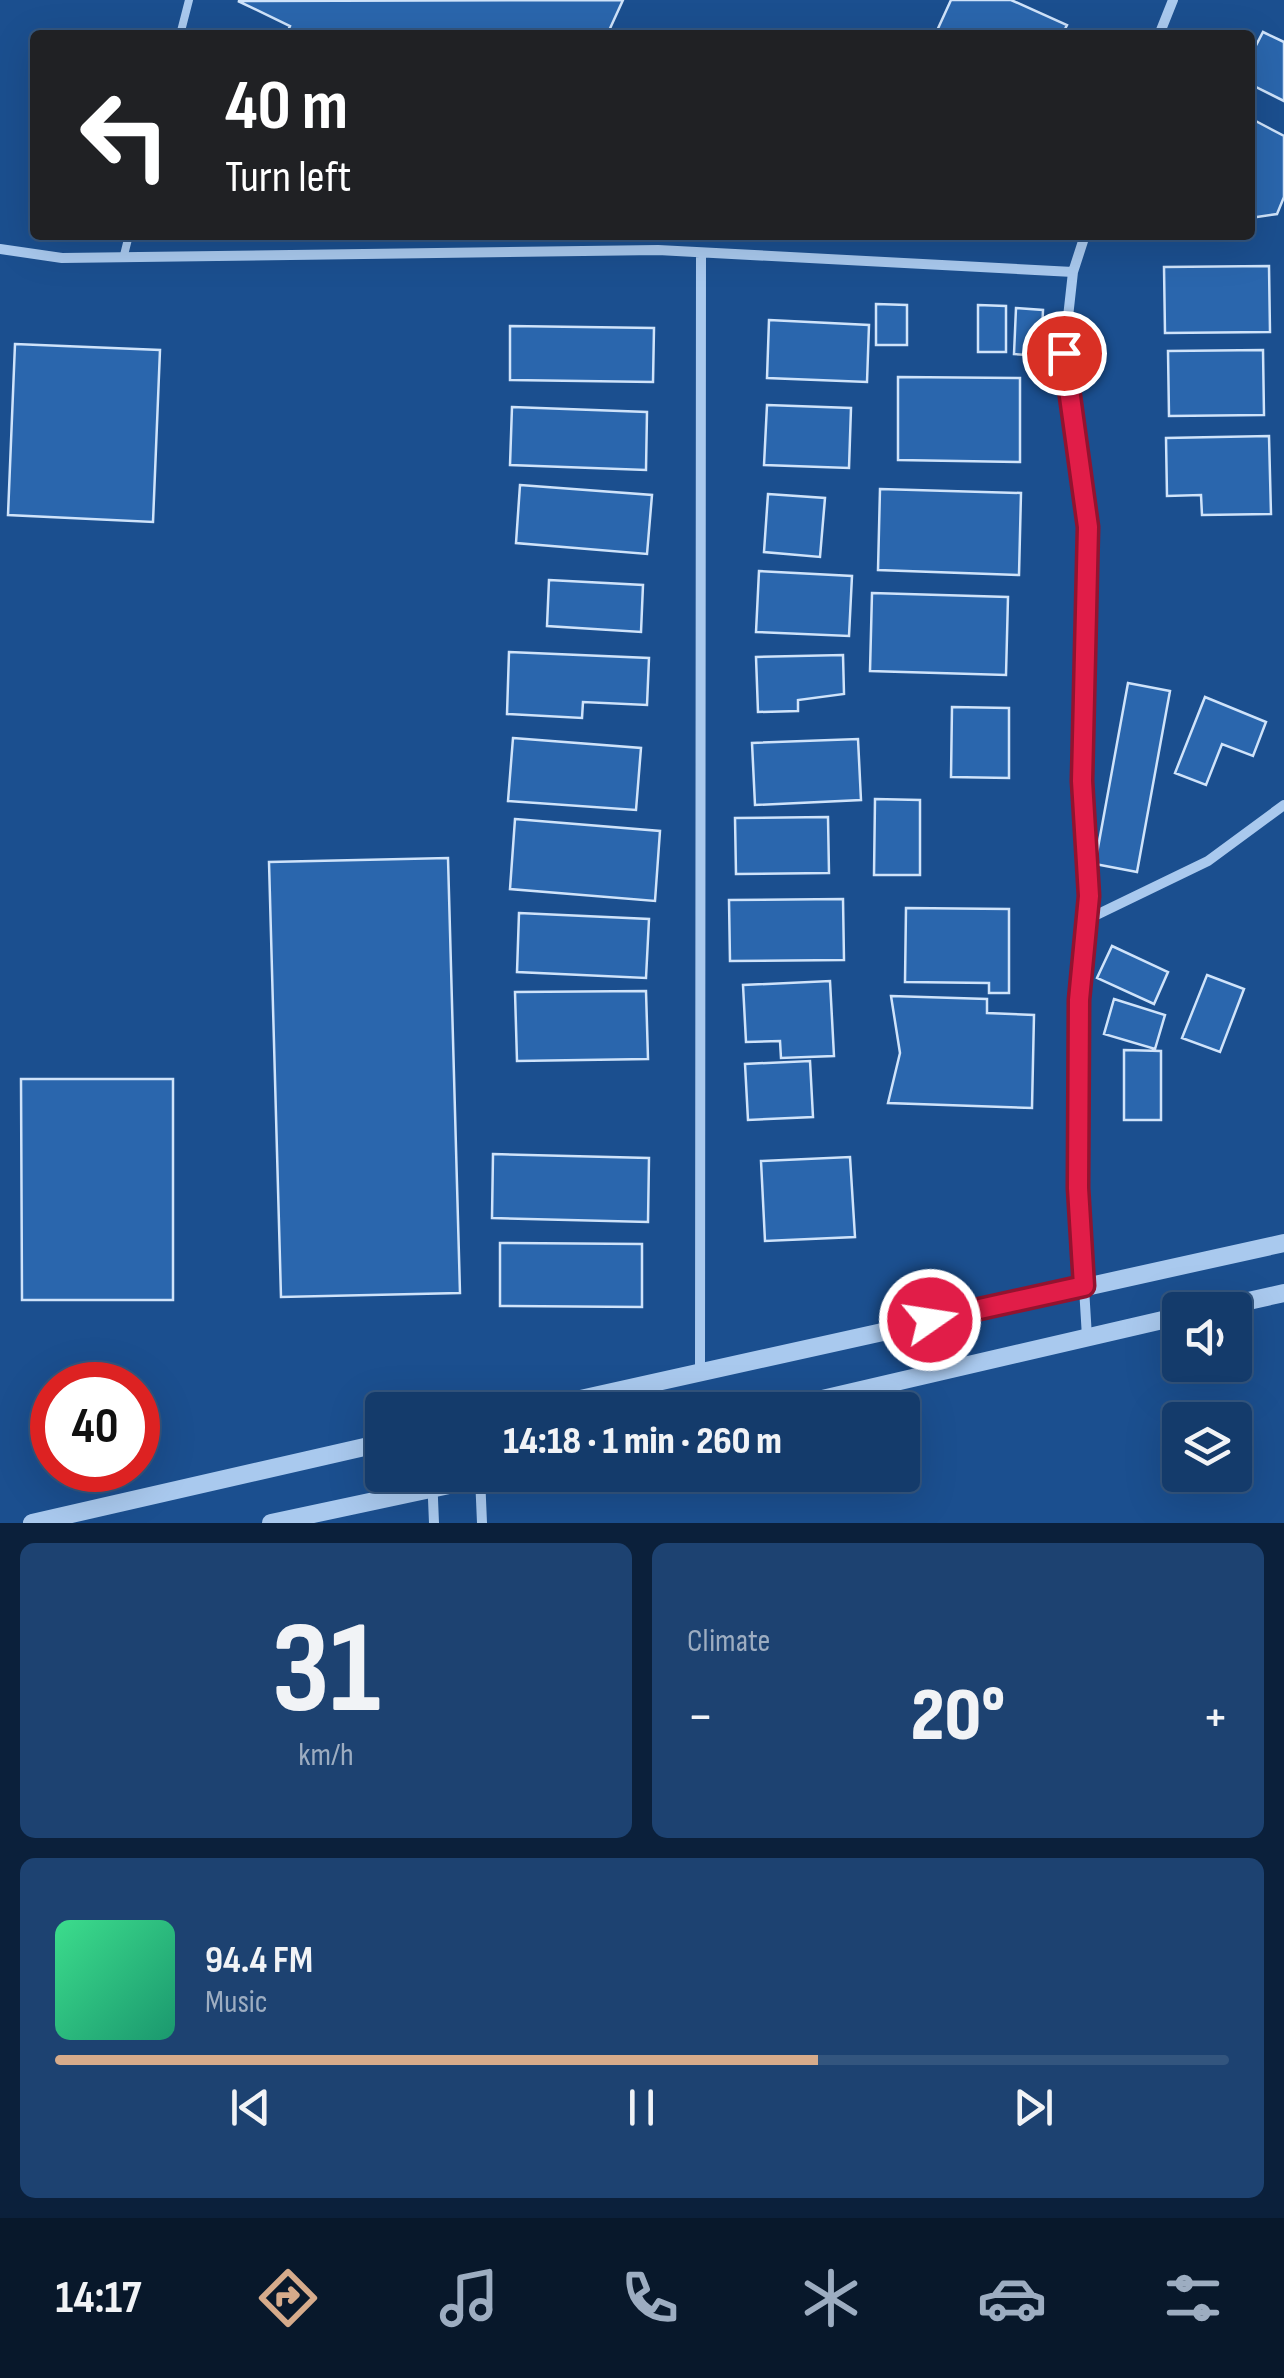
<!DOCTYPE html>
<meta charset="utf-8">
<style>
body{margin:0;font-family:"Sofia Sans Condensed",sans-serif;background:#1d4271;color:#f1f3f6;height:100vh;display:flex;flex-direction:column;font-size:38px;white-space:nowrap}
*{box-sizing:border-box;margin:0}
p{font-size:32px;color:#9dadc1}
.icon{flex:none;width:55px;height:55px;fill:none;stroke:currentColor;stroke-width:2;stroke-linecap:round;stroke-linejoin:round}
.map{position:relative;height:1523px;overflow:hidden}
.panel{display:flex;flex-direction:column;gap:20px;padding:20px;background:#0b203b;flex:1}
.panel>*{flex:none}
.top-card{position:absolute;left:30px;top:30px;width:1225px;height:210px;border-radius:10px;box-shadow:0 10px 40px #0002,0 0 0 2px #33557e;background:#202124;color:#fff;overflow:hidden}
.tools{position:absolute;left:1162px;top:1292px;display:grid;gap:20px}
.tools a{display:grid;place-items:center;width:90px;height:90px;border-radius:10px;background:#143b6b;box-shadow:0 10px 40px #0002,0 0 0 2px #33557e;font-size:50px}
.speed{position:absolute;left:30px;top:1362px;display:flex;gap:20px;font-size:50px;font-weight:700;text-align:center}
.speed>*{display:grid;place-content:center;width:130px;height:130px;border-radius:50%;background:#143b6b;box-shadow:0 10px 40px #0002,0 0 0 2px #33557e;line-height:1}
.speed .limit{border:15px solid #d22;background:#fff;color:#111}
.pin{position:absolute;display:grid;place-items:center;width:85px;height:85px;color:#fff;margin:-42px;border:5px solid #fff;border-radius:50%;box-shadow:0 2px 10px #0007}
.me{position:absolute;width:110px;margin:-55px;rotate:77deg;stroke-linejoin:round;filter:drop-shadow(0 0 8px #0008)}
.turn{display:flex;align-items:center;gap:35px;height:210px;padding:0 30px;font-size:45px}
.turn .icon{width:130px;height:130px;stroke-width:2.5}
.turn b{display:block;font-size:70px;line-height:85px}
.big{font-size:75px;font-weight:800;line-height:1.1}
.panel .card{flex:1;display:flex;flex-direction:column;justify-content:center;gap:15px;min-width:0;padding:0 35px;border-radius:15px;background:#1d4271}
.panel .dial{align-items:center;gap:0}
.dial b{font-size:130px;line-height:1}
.song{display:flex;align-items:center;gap:30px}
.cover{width:120px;height:120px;border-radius:15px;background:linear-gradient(135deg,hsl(150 70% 55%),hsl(160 70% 35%))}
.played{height:10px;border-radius:5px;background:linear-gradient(90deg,#d6ab8b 65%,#33557e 65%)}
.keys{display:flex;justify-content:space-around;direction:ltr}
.heat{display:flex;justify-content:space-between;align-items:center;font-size:55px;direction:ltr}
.panel .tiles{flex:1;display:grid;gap:20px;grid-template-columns:1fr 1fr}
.card:last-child{grid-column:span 2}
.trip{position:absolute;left:365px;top:1392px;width:555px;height:100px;border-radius:10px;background:#143b6b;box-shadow:0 10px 40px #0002,0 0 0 2px #33557e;font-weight:800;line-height:100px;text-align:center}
.tab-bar{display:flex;height:160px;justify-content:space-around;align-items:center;background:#08182b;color:#9dadc1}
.tab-bar .icon{width:70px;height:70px}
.tab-bar .current{color:#d6ab8b}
.tab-bar b{font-size:45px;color:#f1f3f6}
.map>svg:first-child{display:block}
.building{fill:#2a66ad;stroke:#cfe3fa;stroke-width:2.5}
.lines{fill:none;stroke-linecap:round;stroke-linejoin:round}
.service{stroke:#a9c9ee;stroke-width:8}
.minor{stroke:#a9c9ee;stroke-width:10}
.tertiary{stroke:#a9c9ee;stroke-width:18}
.route-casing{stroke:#92132f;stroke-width:25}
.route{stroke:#e11d48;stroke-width:18}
</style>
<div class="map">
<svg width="1284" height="1523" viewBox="0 0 1284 1523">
<rect width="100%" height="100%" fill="#1b4f8f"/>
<path class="building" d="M623,0l-16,35h-321l4,-9 -52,-25z
M951,0h60l56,25 -5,10h-127z
M1263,32l21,10v59l-34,-17v-27z
M1250,118l34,18v61l-7,17 -27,4z
M1269,266l1,66 -105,1 -1,-66z
M876,304l31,1v40h-31z
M978,305l28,1v46h-28z
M1016,308l27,2 -2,46 -27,-2z
M769,320l100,5 -2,57 -100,-4z
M510,326l144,2 -1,54 -143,-2z
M15,344l145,6 -7,172 -145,-7z
M1263,350l1,65 -95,1 -1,-65z
M898,377l122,1v84l-122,-2z
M767,405l84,3 -2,60 -85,-3z
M512,407l135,5 -1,58 -136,-5z
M1269,436l2,78 -69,1 -1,-20 -34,1 -1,-58z
M520,485l132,10 -5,59 -131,-11z
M880,489l141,4 -2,82 -141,-5z
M768,494l57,4 -5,59 -56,-5z
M759,571l93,5 -3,60 -93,-4z
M549,580l94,5 -2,47 -94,-6z
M872,593l136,4 -2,78 -136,-4z
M509,652l140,6 -2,47 -64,-3 -1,16 -75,-4z
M843,655l1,39 -46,6v11l-40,1 -2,-55z
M1128,683l42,8 -33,181 -42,-8z
M1205,697l61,25 -13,34 -31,-12 -16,41 -31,-12z
M952,707l57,1v70l-58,-1z
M513,738l128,10 -5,62 -128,-9z
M858,739l3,61 -106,5 -3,-62z
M875,799l45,1v75h-46z
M828,817l1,56 -93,1 -1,-56z
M515,819l145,12 -5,70 -145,-12z
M448,858l12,435 -179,4 -12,-435z
M843,899l1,61 -114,1 -1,-61z
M906,908l103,1v84h-20v-10l-84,-1z
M519,913l130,6 -3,59 -129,-6z
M1112,946l56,26 -14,32 -57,-26z
M1207,975l37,14 -24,63 -38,-14z
M830,981l4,75 -53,2 -1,-17 -34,1 -3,-57z
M646,991l2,68 -131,2 -2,-69z
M891,996l96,3v14l47,2 -2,93 -144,-5 12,-50z
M1114,999l51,16 -10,34 -51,-15z
M1124,1050l37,1v69h-37z
M810,1061l3,56 -65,3 -3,-56z
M21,1079h152v221h-151z
M493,1154l156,4 -1,64 -156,-4z
M850,1157l5,80 -90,4 -4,-80z
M500,1243l142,1v63l-142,-1z"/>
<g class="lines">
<path class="service" d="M180,35l9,-35
M124,255l5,-20"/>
<path class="minor" d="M1159,35l14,-35
M1085,235l-12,37 -9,81 23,174 -5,254 7,115 -10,104 -1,189 9,148
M0,249l62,9 596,-8 415,22
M1086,920l122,-59 76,-56
M700,1372l1,-1119
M432,1475l2,48
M480,1476l2,47"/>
<path class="tertiary" d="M1208,1310l76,-17
M531,1410l753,-167
M775,1410l405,-94
M32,1523l350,-80
M271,1523l225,-48"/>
</g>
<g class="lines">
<defs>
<path id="route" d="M930,1320l154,-34 -6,-98 1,-188 10,-104 -7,-115 6,-254 -24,-174"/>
</defs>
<use href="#route" class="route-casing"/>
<use href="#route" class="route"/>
</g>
</svg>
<div class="tools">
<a><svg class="icon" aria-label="sound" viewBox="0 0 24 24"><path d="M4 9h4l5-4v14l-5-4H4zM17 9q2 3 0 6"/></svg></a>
<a><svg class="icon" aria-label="layers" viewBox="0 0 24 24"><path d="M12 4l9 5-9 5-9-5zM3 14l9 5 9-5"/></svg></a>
</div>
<div class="speed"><div class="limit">40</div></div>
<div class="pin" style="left:1064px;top:353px;background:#d93025"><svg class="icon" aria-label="arrive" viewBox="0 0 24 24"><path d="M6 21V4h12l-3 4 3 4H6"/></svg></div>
<svg class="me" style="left:930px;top:1320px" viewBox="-20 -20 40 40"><circle r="17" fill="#e11d48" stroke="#fff" stroke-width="3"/><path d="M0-11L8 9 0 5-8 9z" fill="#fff"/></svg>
<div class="trip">14:18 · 1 min · 260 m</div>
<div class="top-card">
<div class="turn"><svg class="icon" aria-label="left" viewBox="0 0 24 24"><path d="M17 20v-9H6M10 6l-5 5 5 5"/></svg><div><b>40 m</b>Turn left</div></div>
</div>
</div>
<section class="panel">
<div class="tiles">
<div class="card dial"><b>31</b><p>km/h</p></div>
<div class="card"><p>Climate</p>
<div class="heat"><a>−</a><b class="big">20°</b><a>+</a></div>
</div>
<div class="card">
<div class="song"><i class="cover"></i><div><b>94.4 FM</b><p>Music</p></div></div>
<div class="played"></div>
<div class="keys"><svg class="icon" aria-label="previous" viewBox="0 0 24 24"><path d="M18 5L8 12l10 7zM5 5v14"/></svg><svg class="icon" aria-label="pause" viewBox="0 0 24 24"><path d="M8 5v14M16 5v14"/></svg><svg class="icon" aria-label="next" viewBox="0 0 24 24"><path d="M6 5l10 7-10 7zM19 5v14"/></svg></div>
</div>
</div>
</section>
<nav class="tab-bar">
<b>14:17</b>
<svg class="icon current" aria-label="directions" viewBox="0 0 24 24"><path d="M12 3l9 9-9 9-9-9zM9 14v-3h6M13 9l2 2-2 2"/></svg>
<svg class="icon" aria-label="music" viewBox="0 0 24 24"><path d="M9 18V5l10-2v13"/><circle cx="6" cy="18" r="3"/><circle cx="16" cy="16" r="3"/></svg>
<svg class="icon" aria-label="phone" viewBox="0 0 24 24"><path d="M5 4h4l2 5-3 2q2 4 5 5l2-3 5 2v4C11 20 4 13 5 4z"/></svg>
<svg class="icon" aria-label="climate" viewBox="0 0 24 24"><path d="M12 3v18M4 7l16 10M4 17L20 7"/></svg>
<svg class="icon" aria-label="car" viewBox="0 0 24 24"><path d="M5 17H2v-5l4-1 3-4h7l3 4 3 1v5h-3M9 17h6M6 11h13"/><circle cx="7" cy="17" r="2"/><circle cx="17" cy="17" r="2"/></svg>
<svg class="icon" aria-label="filters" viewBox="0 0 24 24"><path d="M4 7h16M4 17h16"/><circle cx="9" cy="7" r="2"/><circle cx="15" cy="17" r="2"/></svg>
</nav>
